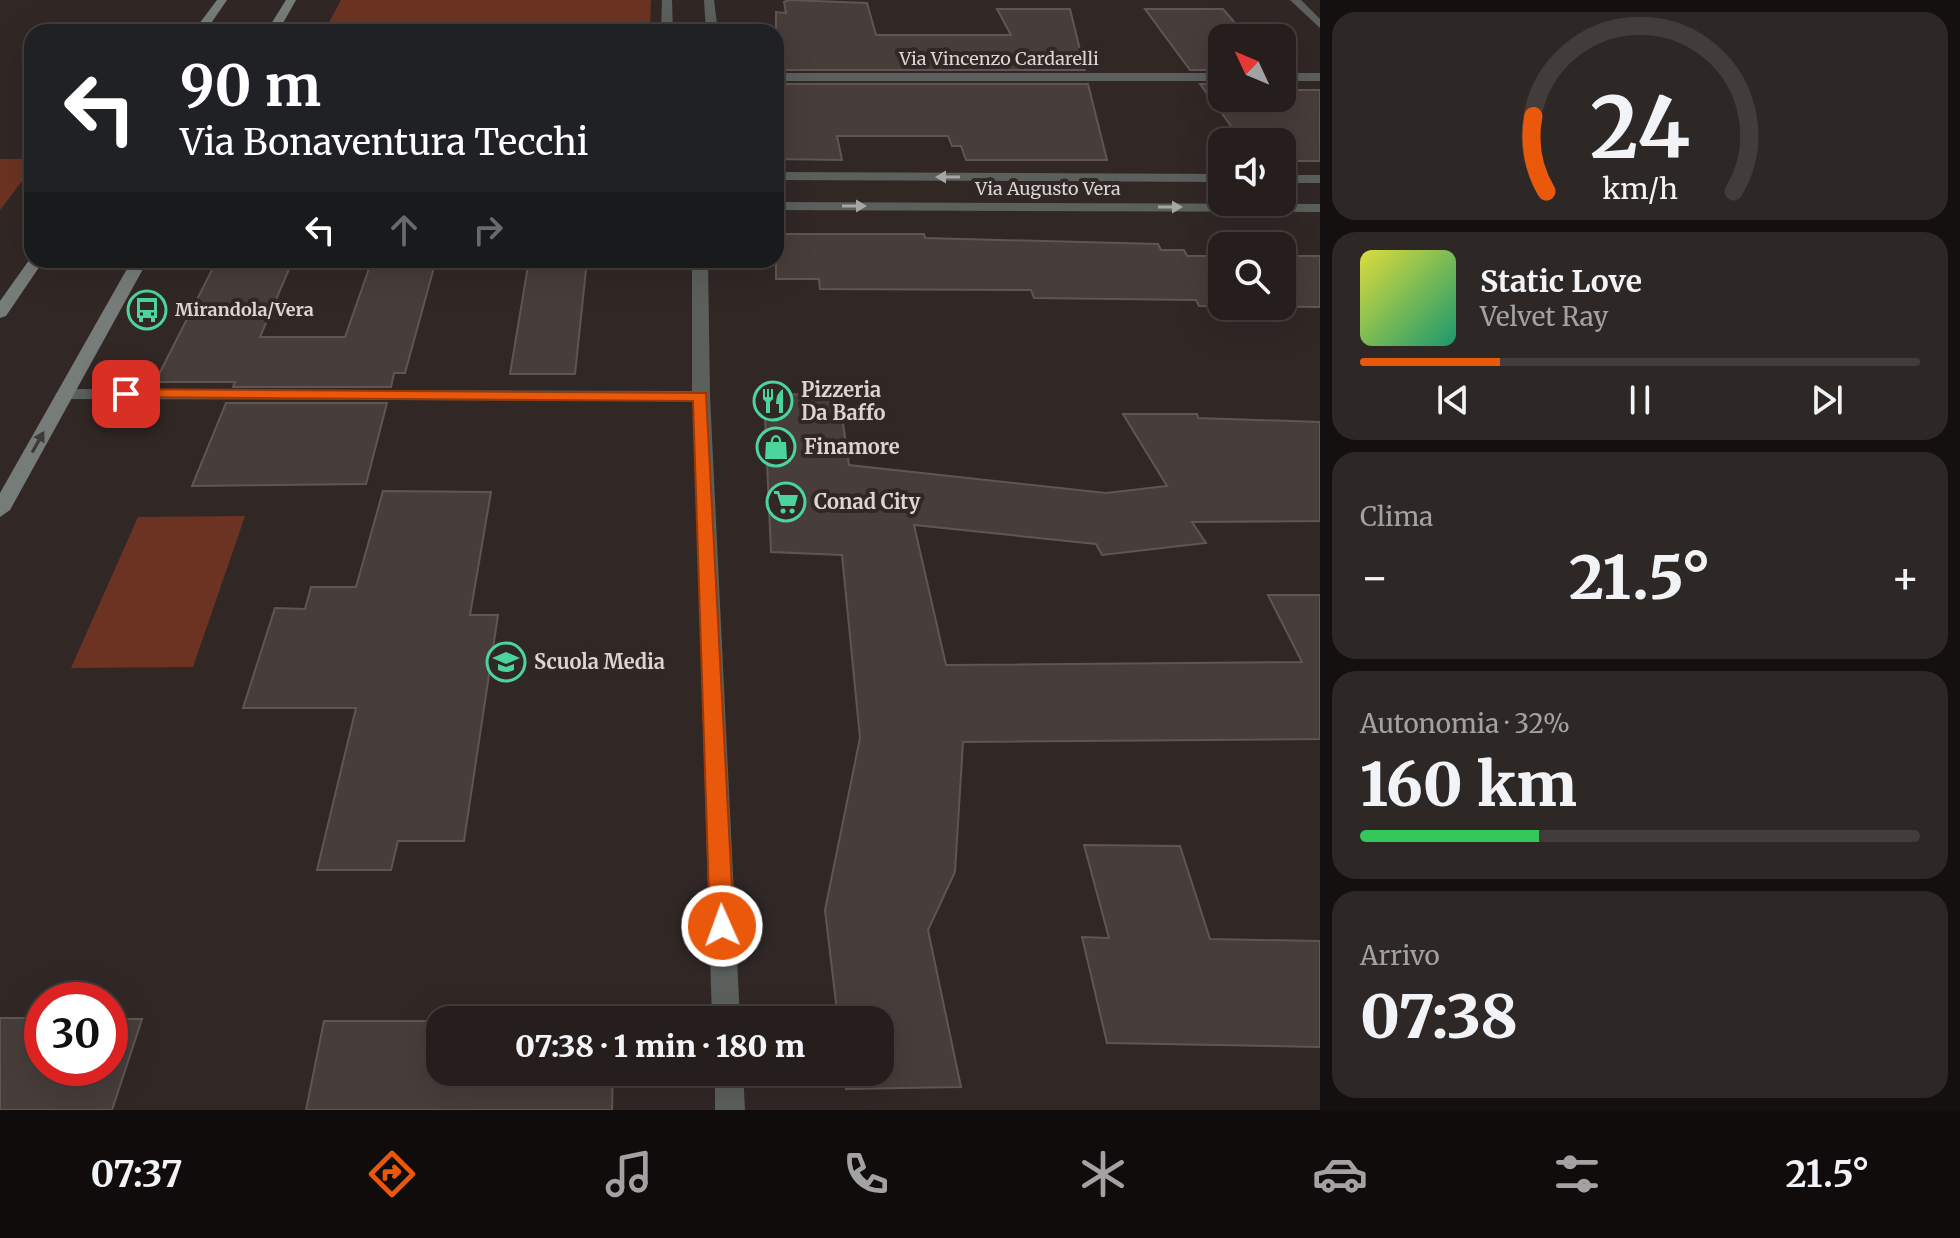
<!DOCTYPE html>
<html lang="it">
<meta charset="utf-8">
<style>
body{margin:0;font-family:Merriweather,serif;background:#2d2725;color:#f1f3f6;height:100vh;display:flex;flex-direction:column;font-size:30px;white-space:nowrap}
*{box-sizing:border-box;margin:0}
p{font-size:26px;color:#a3a2a3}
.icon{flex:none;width:44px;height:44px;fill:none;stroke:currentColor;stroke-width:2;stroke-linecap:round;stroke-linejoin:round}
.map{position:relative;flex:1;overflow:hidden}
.side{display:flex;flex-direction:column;gap:12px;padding:12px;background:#14100f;width:640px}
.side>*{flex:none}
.banner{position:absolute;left:24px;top:24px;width:760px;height:244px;border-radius:24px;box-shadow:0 8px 32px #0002,0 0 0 2px #423c3b;background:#202124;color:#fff;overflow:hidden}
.needle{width:52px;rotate:314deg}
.buttons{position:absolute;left:1208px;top:24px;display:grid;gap:16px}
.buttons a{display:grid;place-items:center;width:88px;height:88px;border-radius:16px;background:#251e1c;box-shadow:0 8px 32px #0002,0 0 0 2px #423c3b;font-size:40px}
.speed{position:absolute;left:24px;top:982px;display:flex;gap:16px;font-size:40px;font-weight:700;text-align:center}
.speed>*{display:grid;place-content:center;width:104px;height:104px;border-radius:50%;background:#251e1c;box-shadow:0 8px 32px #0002,0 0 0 2px #423c3b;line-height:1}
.speed .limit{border:12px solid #d22;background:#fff;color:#111}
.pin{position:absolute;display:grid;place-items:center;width:68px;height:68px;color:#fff;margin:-34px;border-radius:16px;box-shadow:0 4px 12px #0006}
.me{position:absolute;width:88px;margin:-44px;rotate:358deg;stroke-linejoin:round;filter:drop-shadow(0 0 6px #0008)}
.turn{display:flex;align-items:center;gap:28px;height:168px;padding:0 24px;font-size:36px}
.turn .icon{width:104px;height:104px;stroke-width:2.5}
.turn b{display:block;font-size:56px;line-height:68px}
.lanes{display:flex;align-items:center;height:76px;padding:0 24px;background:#0003;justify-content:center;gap:40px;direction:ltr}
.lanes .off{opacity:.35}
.big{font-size:60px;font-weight:800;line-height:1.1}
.side .widget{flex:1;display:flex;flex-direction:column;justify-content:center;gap:12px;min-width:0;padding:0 28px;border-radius:24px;background:#2d2725}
.side .dial{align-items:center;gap:0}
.dial svg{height:208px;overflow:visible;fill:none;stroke:#423c3b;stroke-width:7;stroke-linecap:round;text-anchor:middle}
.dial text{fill:#f1f3f6;stroke:none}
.song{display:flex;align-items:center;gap:24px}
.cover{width:96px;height:96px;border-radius:12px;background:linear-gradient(135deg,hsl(60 70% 55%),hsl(160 70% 35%))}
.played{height:8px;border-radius:4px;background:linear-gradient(90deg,#ea580c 25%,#423c3b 25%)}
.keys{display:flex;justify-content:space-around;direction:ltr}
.heat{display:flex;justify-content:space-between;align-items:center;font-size:44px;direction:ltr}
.charge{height:12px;border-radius:6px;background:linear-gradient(90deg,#34c759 32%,#423c3b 0)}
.trip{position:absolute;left:426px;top:1006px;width:468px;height:80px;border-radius:24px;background:#251e1c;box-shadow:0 8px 32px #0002,0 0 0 2px #423c3b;font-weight:800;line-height:80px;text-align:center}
.tabs{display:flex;height:128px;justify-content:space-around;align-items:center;background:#0f0c0b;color:#a3a2a3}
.tabs .icon{width:56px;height:56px}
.tabs .current{color:#ea580c}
.tabs b{font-size:36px;color:#f1f3f6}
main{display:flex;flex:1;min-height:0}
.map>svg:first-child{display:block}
.green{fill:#6c3322}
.building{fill:#473d3a;stroke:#605552;stroke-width:2}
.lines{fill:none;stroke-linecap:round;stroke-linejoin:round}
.street{fill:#5b605d;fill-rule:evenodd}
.secondary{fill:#767d79;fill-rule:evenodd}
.oneway{fill:#a8a6a4}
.oneway2{fill:#3f3937}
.route{fill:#ea580c;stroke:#983908;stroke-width:2}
.labels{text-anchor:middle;stroke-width:8;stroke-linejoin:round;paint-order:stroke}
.far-street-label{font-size:18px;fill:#dbd5d3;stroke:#312826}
.far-poi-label{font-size:18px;font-weight:bold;fill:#dbd5d3;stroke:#312826;text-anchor:start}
.poi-label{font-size:20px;font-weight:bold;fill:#dbd5d3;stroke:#312826;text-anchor:start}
</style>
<main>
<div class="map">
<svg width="1320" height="1110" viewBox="0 0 1320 1110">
<rect width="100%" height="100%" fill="#312826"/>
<path class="green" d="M341,0h310l-1,32h-326z
M0,159h32v9l-32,42z
M245,516l-52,151 -122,1 67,-151z"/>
<path class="building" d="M789,0l78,3 9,32h135l-14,-26h73l15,61h-309v-58l10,1 -2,-11z
M1145,9h78l25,29h-26v32h-32z
M776,84h312l19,76h-141l-5,-14h-9l-4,-10h-111l5,24 -66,-1z
M1200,84h22v14h60v-14h6l5,6h27v71h-38v-19h-39z
M776,234h148l1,4 233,6 3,6h23l3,6h35v50h60v-50h38v51l-121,-1 -3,-6 -162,-2 -3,-8 -211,-1 -1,-10h-43z
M217,260h76l-33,77h85l27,-77h64l-31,113h-11l-3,14h-158l2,-5h-80z
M529,260h58l-12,114h-65z
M764,394l75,1 10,70 257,28 61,-7 -44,-72h74l1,4 122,4v99l-128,1 14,21 -104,12 -6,-11 -182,-19 32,140 356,-3 -34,-67h52v144l-357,3 -8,130 -27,58 33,157 -115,2 -2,-17h36v-52h-42l-13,-110 35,-172 -18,-183 -71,-3z
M226,403h161l-21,81 -174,2z
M383,491l108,1 -21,123h28l-34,226h-66l-7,29h-74l39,-162h-113l32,-100 30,1 6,-22h45z
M1084,845l96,1 30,93 110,2v106l-213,-4 -25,-106 27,1z
M0,1018h42v50h68v-49h32l-30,91h-112z
M324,1021h116v51h173l-1,38h-306z"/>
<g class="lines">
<path class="street" d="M662,0h10l1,32h-12z
M704,0h10l4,32h-12z
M1290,0h11l19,19v9z
M776,73h446v8h-446z
M1282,73h38v8h-38z
M776,172l446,2v8l-446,-2z
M1282,175h38v8h-38z
M776,202l544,2v8l-544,-2z
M692,260h16l2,136 30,624h-28l-19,-619 -629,-2 -9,-5 9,-5 628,2z
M715,1072h28l2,38h-30z"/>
<path class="secondary" d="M217,0h10l-22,32h-12z
M286,0h10l-18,32h-12z
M32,256v4h12l-38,56 -6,2v-17z
M132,260h16l-138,250 -10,7v-24z"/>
</g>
<defs><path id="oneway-solid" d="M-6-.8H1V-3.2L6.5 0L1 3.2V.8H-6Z" transform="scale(2)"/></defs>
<g class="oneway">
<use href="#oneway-solid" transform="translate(948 177) rotate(-180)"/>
<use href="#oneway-solid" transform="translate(854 206)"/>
<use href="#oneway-solid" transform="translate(1170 207)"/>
</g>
<use class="oneway2" href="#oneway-solid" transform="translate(38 442) rotate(-61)"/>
<path class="route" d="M126,389l580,4 28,533 -3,8 -9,3 -8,-3 -4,-8 -17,-525 -573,-4v-7z"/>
<defs>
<symbol id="bus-ring" viewBox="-11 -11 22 22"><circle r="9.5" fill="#312826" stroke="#4bd49b" stroke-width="1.5"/><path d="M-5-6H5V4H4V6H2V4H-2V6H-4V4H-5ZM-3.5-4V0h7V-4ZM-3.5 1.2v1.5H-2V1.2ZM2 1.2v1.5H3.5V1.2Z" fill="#4bd49b"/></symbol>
<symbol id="restaurant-ring" viewBox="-11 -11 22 22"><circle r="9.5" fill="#312826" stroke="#4bd49b" stroke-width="1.5"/><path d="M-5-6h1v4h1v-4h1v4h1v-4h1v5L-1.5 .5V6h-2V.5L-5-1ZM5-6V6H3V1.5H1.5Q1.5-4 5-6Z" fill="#4bd49b"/></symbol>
<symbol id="shop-ring" viewBox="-11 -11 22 22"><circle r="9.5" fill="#312826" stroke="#4bd49b" stroke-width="1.5"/><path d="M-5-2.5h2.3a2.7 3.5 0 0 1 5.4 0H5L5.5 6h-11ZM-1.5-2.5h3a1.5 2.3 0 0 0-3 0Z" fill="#4bd49b"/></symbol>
<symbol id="supermarket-ring" viewBox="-11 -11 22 22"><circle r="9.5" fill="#312826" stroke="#4bd49b" stroke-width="1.5"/><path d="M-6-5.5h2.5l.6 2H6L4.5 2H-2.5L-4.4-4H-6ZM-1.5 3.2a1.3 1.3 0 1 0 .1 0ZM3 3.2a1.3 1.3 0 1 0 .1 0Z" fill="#4bd49b"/></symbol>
<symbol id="school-ring" viewBox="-11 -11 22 22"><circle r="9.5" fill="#312826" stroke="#4bd49b" stroke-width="1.5"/><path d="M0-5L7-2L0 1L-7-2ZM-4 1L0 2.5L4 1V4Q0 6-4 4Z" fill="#4bd49b"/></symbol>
</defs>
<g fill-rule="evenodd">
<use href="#bus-ring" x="125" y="288" width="44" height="44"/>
<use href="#restaurant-ring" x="751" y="379" width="44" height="44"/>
<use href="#shop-ring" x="754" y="425" width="44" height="44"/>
<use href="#supermarket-ring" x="764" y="480" width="44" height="44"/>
<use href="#school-ring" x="484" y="640" width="44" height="44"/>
</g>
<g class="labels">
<g class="far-street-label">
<text x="999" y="65">Via Vincenzo Cardarelli</text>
<text x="1048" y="195">Via Augusto Vera</text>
</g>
<g class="far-poi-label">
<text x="175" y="316">Mirandola/Vera</text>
</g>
<g class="poi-label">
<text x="801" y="397">Pizzeria<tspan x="801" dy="23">Da Baffo</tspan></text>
<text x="804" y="454">Finamore</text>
<text x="814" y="509">Conad City</text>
<text x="534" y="669">Scuola Media</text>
</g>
</g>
</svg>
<div class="buttons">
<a><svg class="needle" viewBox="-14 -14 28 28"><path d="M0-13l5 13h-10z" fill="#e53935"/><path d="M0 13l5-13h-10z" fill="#a3a2a3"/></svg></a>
<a><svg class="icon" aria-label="sound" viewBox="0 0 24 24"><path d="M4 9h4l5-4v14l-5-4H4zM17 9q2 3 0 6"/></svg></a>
<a><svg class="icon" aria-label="search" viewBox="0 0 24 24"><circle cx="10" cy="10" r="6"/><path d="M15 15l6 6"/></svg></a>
</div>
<div class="speed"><div class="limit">30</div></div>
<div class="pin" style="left:126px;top:394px;background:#d93025"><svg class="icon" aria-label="arrive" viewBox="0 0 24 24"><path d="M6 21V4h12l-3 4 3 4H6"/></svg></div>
<svg class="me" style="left:722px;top:926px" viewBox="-20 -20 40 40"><circle r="17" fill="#ea580c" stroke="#fff" stroke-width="3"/><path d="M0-11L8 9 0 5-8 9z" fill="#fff"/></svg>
<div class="trip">07:38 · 1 min · 180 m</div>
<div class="banner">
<div class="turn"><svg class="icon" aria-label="left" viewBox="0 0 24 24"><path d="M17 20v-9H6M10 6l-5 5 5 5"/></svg><div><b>90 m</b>Via Bonaventura Tecchi</div></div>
<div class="lanes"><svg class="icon" aria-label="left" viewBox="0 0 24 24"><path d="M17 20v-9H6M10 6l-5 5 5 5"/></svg><svg class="icon off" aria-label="ahead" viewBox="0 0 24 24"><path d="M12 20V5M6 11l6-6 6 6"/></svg><svg class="icon off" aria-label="right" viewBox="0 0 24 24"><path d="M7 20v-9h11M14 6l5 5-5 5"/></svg></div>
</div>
</div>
<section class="side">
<div class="widget dial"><svg viewBox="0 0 100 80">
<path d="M14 69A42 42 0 1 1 86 69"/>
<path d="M14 69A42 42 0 0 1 9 40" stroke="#ea580c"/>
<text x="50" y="56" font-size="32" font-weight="700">24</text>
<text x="50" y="72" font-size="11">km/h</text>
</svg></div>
<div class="widget">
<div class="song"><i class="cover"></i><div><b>Static Love</b><p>Velvet Ray</p></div></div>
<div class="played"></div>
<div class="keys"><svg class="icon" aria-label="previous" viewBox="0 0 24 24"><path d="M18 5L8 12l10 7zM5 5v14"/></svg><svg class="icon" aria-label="pause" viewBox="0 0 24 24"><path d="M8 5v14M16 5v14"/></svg><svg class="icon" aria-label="next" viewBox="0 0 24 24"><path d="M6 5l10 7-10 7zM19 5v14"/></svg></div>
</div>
<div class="widget"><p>Clima</p>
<div class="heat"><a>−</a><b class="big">21.5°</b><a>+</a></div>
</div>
<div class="widget"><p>Autonomia · 32%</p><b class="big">160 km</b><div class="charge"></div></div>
<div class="widget"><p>Arrivo</p><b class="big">07:38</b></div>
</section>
</main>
<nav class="tabs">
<b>07:37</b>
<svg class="icon current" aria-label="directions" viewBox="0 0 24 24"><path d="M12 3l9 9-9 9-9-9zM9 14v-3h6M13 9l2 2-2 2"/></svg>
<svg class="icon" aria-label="music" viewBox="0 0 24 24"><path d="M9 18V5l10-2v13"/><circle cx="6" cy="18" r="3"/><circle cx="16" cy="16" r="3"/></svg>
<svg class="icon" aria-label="phone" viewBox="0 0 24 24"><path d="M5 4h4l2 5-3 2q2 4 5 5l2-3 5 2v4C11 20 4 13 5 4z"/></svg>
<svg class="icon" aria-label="climate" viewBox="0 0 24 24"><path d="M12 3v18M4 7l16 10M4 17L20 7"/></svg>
<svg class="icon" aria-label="car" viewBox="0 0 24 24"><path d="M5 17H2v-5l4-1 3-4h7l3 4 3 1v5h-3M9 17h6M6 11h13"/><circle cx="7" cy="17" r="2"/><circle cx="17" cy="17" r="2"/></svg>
<svg class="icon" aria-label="filters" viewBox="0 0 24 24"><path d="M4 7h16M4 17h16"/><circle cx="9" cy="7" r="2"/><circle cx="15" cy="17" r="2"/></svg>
<b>21.5°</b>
</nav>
